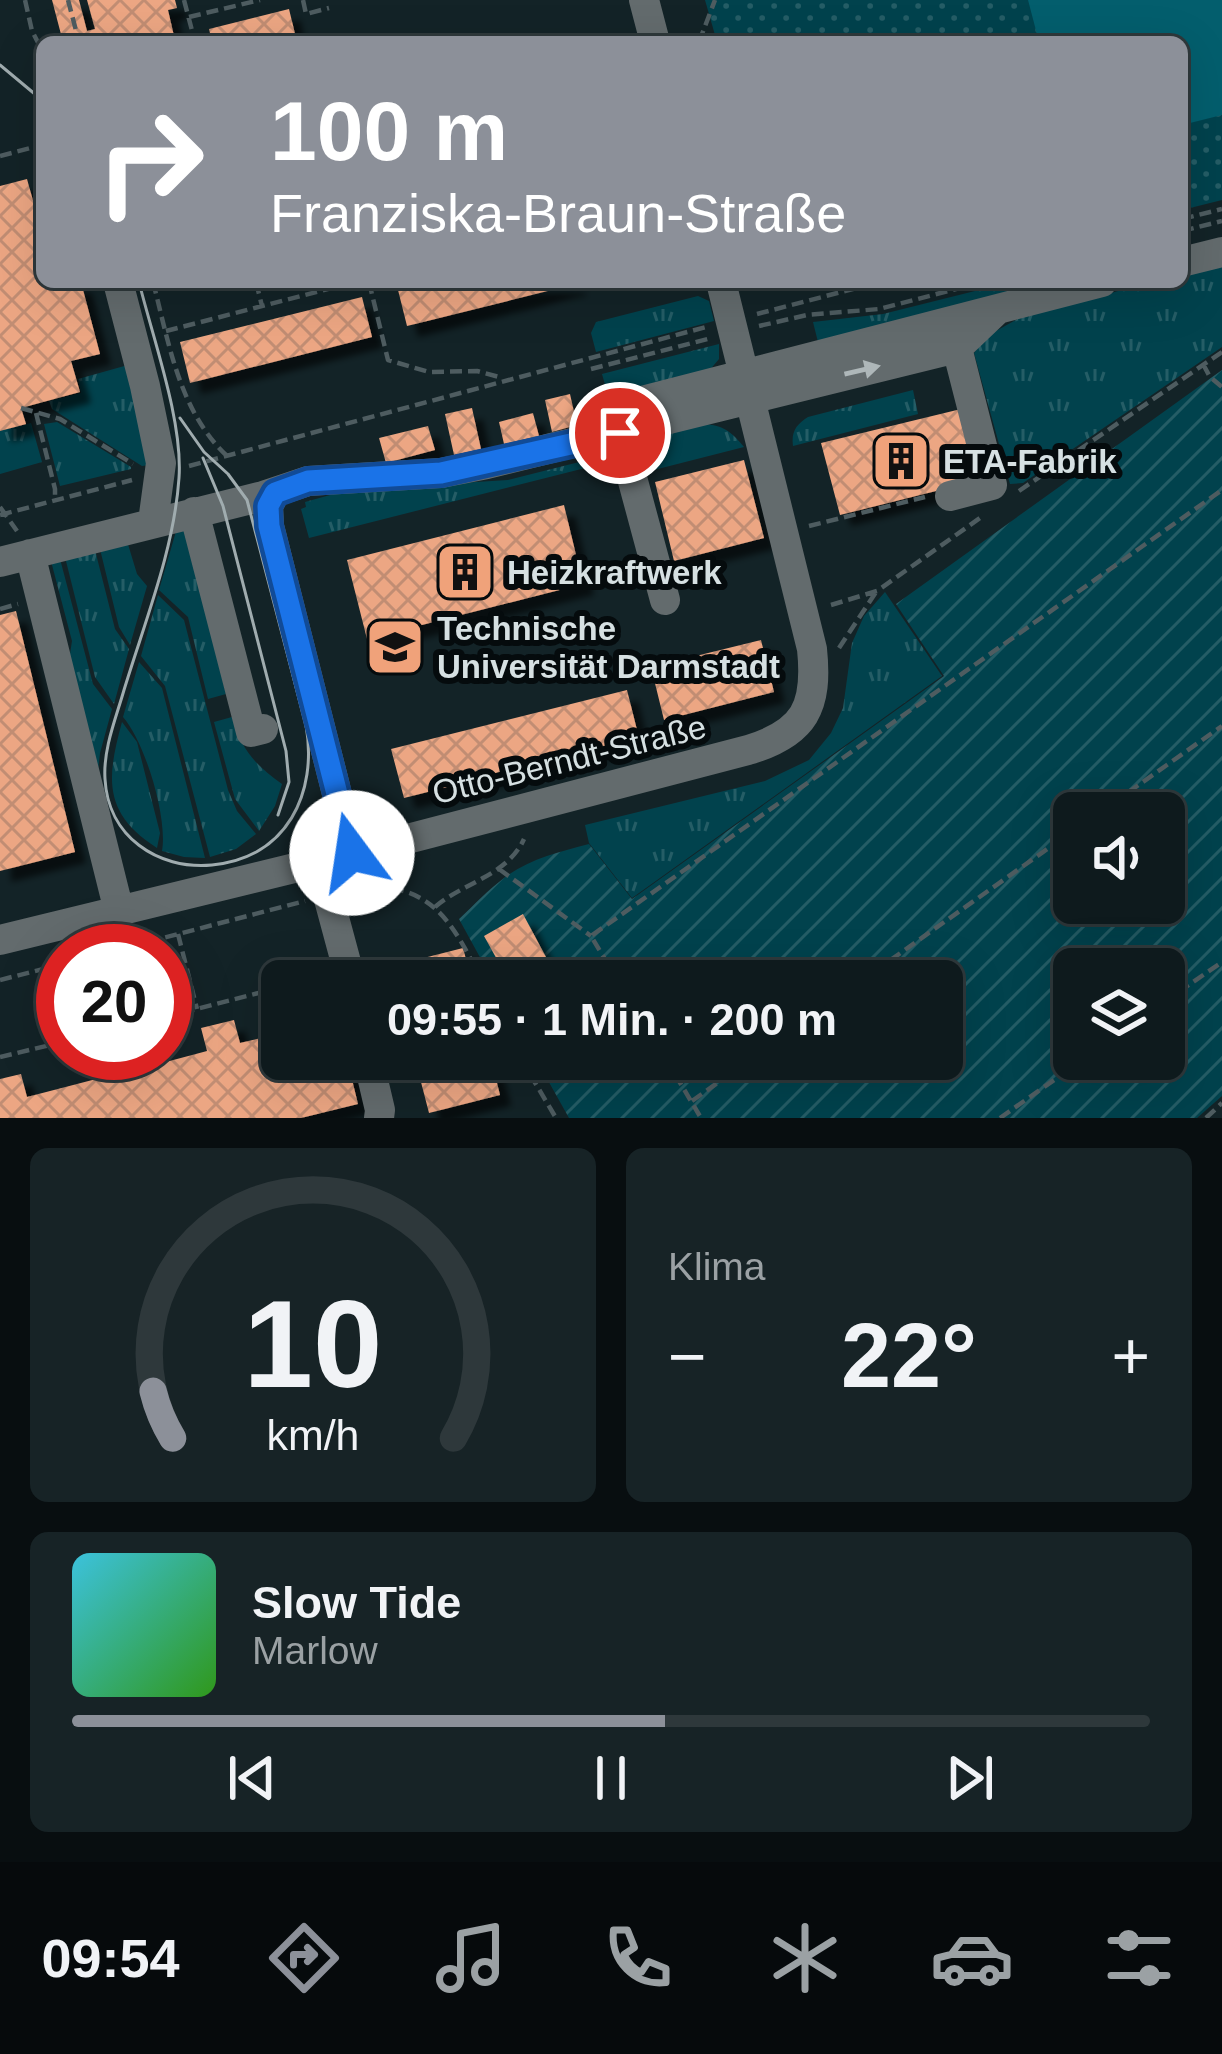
<!DOCTYPE html>
<html lang="de">
<meta charset="utf-8">
<style>
body{margin:0;font-family:Arial,sans-serif;background:#172326;color:#f1f3f6;height:100vh;display:flex;flex-direction:column;font-size:45px;white-space:nowrap}
*{box-sizing:border-box;margin:0}
p{font-size:39px;color:#9ba1a4}
.icon{flex:none;width:66px;height:66px;fill:none;stroke:currentColor;stroke-width:2;stroke-linecap:round;stroke-linejoin:round}
.map{position:relative;height:1118px;overflow:hidden}
.sheet{display:flex;flex-direction:column;gap:30px;padding:30px;background:#080e10;flex:1}
.sheet>*{flex:none}
.banner{position:absolute;left:36px;top:36px;width:1152px;height:252px;border-radius:18px;box-shadow:0 12px 48px #0002,0 0 0 3px #2e383b;background:#8c9099;color:#fff;overflow:hidden}
.buttons{position:absolute;left:1053px;top:792px;display:grid;gap:24px}
.buttons a{display:grid;place-items:center;width:132px;height:132px;border-radius:18px;background:#0e1a1d;box-shadow:0 12px 48px #0002,0 0 0 3px #2e383b;font-size:60px}
.speed{position:absolute;left:36px;top:924px;display:flex;gap:24px;font-size:60px;font-weight:700;text-align:center}
.speed>*{display:grid;place-content:center;width:156px;height:156px;border-radius:50%;background:#0e1a1d;box-shadow:0 12px 48px #0002,0 0 0 3px #2e383b;line-height:1}
.speed .limit{border:18px solid #d22;background:#fff;color:#111}
.pin{position:absolute;display:grid;place-items:center;width:102px;height:102px;color:#fff;margin:-51px;border:6px solid #fff;border-radius:50%;box-shadow:0 3px 12px #0007}
.me{position:absolute;width:132px;margin:-66px;rotate:346deg;stroke-linejoin:round;filter:drop-shadow(0 0 9px #0008)}
.turn{display:flex;align-items:center;gap:42px;height:252px;padding:0 36px;font-size:54px}
.turn .icon{width:156px;height:156px;stroke-width:2.5}
.turn b{display:block;font-size:84px;line-height:102px}
.big{font-size:90px;font-weight:600;line-height:1.1}
.sheet .widget{flex:1;display:flex;flex-direction:column;justify-content:center;gap:18px;min-width:0;padding:0 42px;border-radius:18px;background:#172326}
.sheet .dial{align-items:center;gap:0}
.dial svg{height:312px;overflow:visible;fill:none;stroke:#2e383b;stroke-width:7;stroke-linecap:round;text-anchor:middle}
.dial text{fill:#f1f3f6;stroke:none}
.song{display:flex;align-items:center;gap:36px}
.cover{width:144px;height:144px;border-radius:18px;background:linear-gradient(135deg,hsl(190 70% 55%),hsl(110 70% 35%))}
.played{height:12px;border-radius:6px;background:linear-gradient(90deg,#8c9099 55%,#2e383b 55%)}
.keys{display:flex;justify-content:space-around;direction:ltr}
.heat{display:flex;justify-content:space-between;align-items:center;font-size:66px;direction:ltr}
.sheet .tiles{flex:1;display:grid;gap:30px;grid-template-columns:1fr 1fr}
.widget:last-child{grid-column:span 2}
.trip{position:absolute;left:261px;top:960px;width:702px;height:120px;border-radius:18px;background:#0e1a1d;box-shadow:0 12px 48px #0002,0 0 0 3px #2e383b;font-weight:600;line-height:120px;text-align:center}
.menu{display:flex;height:192px;justify-content:space-around;align-items:center;background:#060a0c;color:#9ba1a4}
.menu .icon{width:84px;height:84px}
.menu .on{color:#8c9099}
.menu b{font-size:54px;color:#f1f3f6}
.map>svg:first-child{display:block}
.grass{fill:url(#grass-tufts)}
.park{fill:url(#park-dots)}
.garden{fill:url(#garden-furrows);fill-rule:evenodd}
.water{fill:#035e6d}
.building{fill:url(#building-cross-hatch);filter:url(#shadow)}
.lines{fill:none;stroke-linecap:round;stroke-linejoin:round}
.path{stroke:#4e5c60;stroke-width:4.5;stroke-dasharray:12 6;stroke-linecap:butt}
.minor{stroke:#636b6d;stroke-width:30}
.tram{stroke:#a0acaf;stroke-width:3}
.oneway{fill:#aeb7b9}
.route-casing{stroke:#114b97;stroke-width:30}
.route{stroke:#1a73e8;stroke-width:21}
.labels{text-anchor:middle;stroke-width:12;stroke-linejoin:round;paint-order:stroke}
.poi-label{font-size:33px;font-weight:bold;fill:#d6e0e2;stroke:#050b0d;text-anchor:start}
.street-label{font-size:33px;fill:#d6e0e2;stroke:#050b0d}
</style>
<div class="map">
<svg width="1222" height="1118" viewBox="0 0 1222 1118">
<defs>
<pattern id="grass-tufts" width="24" height="20" patternUnits="userSpaceOnUse" patternTransform="scale(3)"><rect width="24" height="20" fill="#01424d"/><path d="M3 7l-1-3M5 7V3M7 7l1-3M15 17l-1-3M17 17v-4M19 17l1-3" fill="none" stroke="#255d66"/></pattern>
<pattern id="park-dots" width="8" height="8" patternUnits="userSpaceOnUse" patternTransform="scale(3)"><rect width="8" height="8" fill="#01424d"/><path d="M2 2h.1M6 6h.1" fill="none" stroke="#255d66" stroke-width="1.8" stroke-linecap="round"/></pattern>
<pattern id="garden-furrows" width="10" height="10" patternUnits="userSpaceOnUse" patternTransform="scale(3)"><rect width="10" height="10" fill="#01424d"/><path d="M-1 1l2-2M0 10L10 0M9 11l2-2" fill="none" stroke="#255d66"/></pattern>
<pattern id="building-cross-hatch" width="8" height="8" patternUnits="userSpaceOnUse" patternTransform="scale(3)"><rect width="8" height="8" fill="#eca683"/><path d="M0 0l8 8M0 8l8-8" fill="none" stroke="#c18d73"/></pattern>
<filter id="shadow"><feDropShadow dx="11" dy="11" stdDeviation="3" flood-color="#0009"/></filter>
</defs>
<rect width="100%" height="100%" fill="#132327"/>
<path class="grass" d="M1222,264v83l-199,136 -13,1 -36,-131 13,-17 34,-19 131,-35h30v-8z
M1011,282h42l-235,60 -5,-20 70,-8z
M698,296l11,5 5,20 -118,31 -5,-19 5,-11z
M719,344v15l-11,13 -92,24 -10,-8 -4,-14z
M128,365l21,100 -7,1 -90,-57 -3,-8 32,-8 -3,-14z
M913,390l5,24 -125,32c-2,-15 4,-22 15,-29z
M57,422l74,45v2l-71,17 -16,-62z
M31,423l11,39 -42,12v-43z
M704,424c19,1 28,8 40,23l-102,26c-1,-38 32,-42 62,-49z
M603,456l4,4 -2,3 -296,75 -8,-29 5,-2 -1,-5 43,-12 160,-10z
M184,527l42,167 -18,5 -20,-82 -29,-27 18,-62z
M127,541l10,33 10,12 -17,59 -11,-18 -19,-78z
M95,550l20,79 14,20 -15,55 -19,-27 -30,-120z
M60,559l33,125 19,25 -12,44 -3,27 -29,-113 4,-26 -21,-80z
M885,592l57,84 -310,222 -43,-55 -4,-18 180,-44 44,-21 22,-27 12,-25 9,-65 12,-27z
M158,595l26,25 44,170 9,21 19,23 -20,15 -26,8 -45,-171 -24,-30z
M139,662l23,26 43,170 -21,-1 -22,-6c6,-33 -17,-109 -39,-134z
M232,717c9,32 23,48 50,67l-7,22 -16,25 -24,-32 -21,-77z
M122,722l15,20 23,91 -3,15c-55,-35 -50,-71 -35,-126z"/>
<path class="park" d="M705,0h517v200l-40,10v-168h-465z"/>
<path class="garden" d="M1222,370v726l-25,22h-628l-33,-59h406v-78h-449l-34,-62c15,-14 29,-29 45,-41 25,-19 55,-26 85,-34l43,55 312,-223 -48,-72zM1074,813h90v90h-90zM1074,969h90v90h-90z"/>
<path class="water" d="M1028,0h194v115l-40,10v-83h-143z"/>
<path class="building" d="M52,0h27l8,31 8,-2 -8,-29h88l2,8 -9,2 6,26 9,-3 2,9h-122z
M289,9l8,33h-85l-3,-13z
M27,179l15,54v49h39l19,72 -29,7 9,31 -59,16 5,16 -26,7v-245z
M396,282h180v2l-169,42z
M362,297l10,40 -182,46 -10,-41z
M570,394l7,31 -25,7 -7,-32z
M472,408l9,41 -27,6 -9,-41z
M961,409l19,71 -140,35 -19,-72z
M533,413l6,23 -35,8 -5,-22z
M428,426l7,24 -49,13 -7,-25z
M744,460l20,78 -90,23 -19,-79z
M564,505l19,79 -216,55 -20,-79z
M16,611l59,241 -75,19v-256z
M761,640l13,52 -110,28 -13,-53z
M627,690l12,48 -235,60 -13,-49z
M523,914l33,62 -10,5h-37l-25,-45z
M463,948l9,33h-76l-4,-15z
M234,1020l6,23 42,-10v26h65l11,45 -57,14h-301v-39l21,-5 6,23 73,-19 -6,-23 8,-2h25l5,18 75,-20 -6,-23z
M415,1059h76l9,36 -71,18z"/>
<g class="lines">
<path class="path" d="M25,0l7,31 10,19
M68,0l11,42
M184,0l11,42
M303,0l3,14 23,-6
M189,17l71,-17
M59,42l3,-1
M99,42l7,-2
M699,42l16,-42
M0,156l42,-11
M1182,219l40,-10
M1182,231l40,-10
M153,282c16,61 26,129 74,174
M256,282l6,24
M369,282l19,78 41,12 48,-1 26,7
M757,314l111,-29 30,-3
M759,326l48,-11 72,-6 104,-27
M166,331l189,-49
M1203,364l7,13 12,10
M591,369l117,-30
M21,408l39,11 73,45
M36,413l19,76v11
M189,466l517,-139
M1019,491l203,-139
M0,507l17,24
M0,515l132,-35
M809,526l116,-29
M831,605l46,-14 103,-73
M0,609l18,-5
M839,648l37,-56
M1099,813l123,-87
M499,869l92,67
M356,887c76,-5 95,33 126,94
M435,907c29,-25 72,-31 89,-68
M178,934l19,75
M113,951l192,-50
M0,980l63,-16
M306,981l19,-5
M618,981l-27,-45 631,-446
M861,981l213,-151
M1164,1002l58,-40
M165,1017l117,-30
M0,1057l63,-15
M521,1059l35,59
M666,1059l35,59
M692,1101l59,-42
M1000,1118l84,-59
M1206,1118l16,-15"/>
<path class="minor" d="M644,0l11,42
M1182,262l40,-10
M118,282l27,104 16,77 -8,59
M607,410l495,-128
M620,433l45,167
M275,493l-7,13 1,20 83,327
M950,496l42,-11 -35,-137
M194,512l57,220 12,-3
M30,554l89,357
M0,562l263,-66 45,-15 133,-8 46,-9 470,-116 41,-39
M319,862l32,119
M0,940l319,-78 429,-112c57,-17 70,-43 64,-101l-91,-367
M368,1059l12,51 -1,8"/>
<path class="tram" d="M0,65l42,35
M139,282c14,57 44,139 40,196 -5,72 -34,143 -55,212 -8,28 -21,59 -19,89 3,57 52,91 107,86 75,-7 106,-72 94,-140l-59,-225 -19,-26 -24,-22 -24,-34
M203,458l20,48 63,245 3,31 -11,33"/>
</g>
<defs><path id="oneway-solid" d="M-6-.8H1V-3.2L6.5 0L1 3.2V.8H-6Z" transform="scale(3)"/></defs>
<use class="oneway" href="#oneway-solid" transform="translate(862 370) rotate(-13)"/>
<g class="lines">
<defs>
<path id="route" d="M352,853l-83,-327 -1,-20 7,-13 33,-12 133,-8 179,-40"/>
</defs>
<use href="#route" class="route-casing"/>
<use href="#route" class="route"/>
</g>
<defs>
<symbol id="building-square" viewBox="-11 -11 22 22"><rect x="-9" y="-9" width="18" height="18" rx="4" fill="#f0a27a" stroke="#050b0d"/><path d="M-4-6H4V6H1V3H-1V6H-4ZM-2.5-4.3h1.7v1.8h-1.7ZM.8-4.3h1.7v1.8H.8ZM-2.5-1h1.7V.8h-1.7ZM.8-1h1.7V.8H.8Z" fill="#111"/></symbol>
<symbol id="university-square" viewBox="-11 -11 22 22"><rect x="-9" y="-9" width="18" height="18" rx="4" fill="#f0a27a" stroke="#050b0d"/><path d="M0-5L7-2L0 1L-7-2ZM-4 1L0 2.5L4 1V4Q0 6-4 4Z" fill="#111"/></symbol>
</defs>
<g fill-rule="evenodd">
<use href="#building-square" x="868" y="428" width="66" height="66"/>
<use href="#building-square" x="432" y="539" width="66" height="66"/>
<use href="#university-square" x="362" y="614" width="66" height="66"/>
</g>
<g class="labels">
<g class="poi-label">
<text x="943" y="473">ETA-Fabrik</text>
<text x="507" y="584">Heizkraftwerk</text>
<text x="437" y="640">Technische<tspan x="437" dy="38">Universität Darmstadt</tspan></text>
</g>
<g class="street-label">
<text transform="translate(569 759) rotate(-14)" y="12">Otto-Berndt-Straße</text>
</g>
</g>
</svg>
<div class="buttons">
<a><svg class="icon" aria-label="sound" viewBox="0 0 24 24"><path d="M4 9h4l5-4v14l-5-4H4zM17 9q2 3 0 6"/></svg></a>
<a><svg class="icon" aria-label="layers" viewBox="0 0 24 24"><path d="M12 4l9 5-9 5-9-5zM3 14l9 5 9-5"/></svg></a>
</div>
<div class="speed"><div class="limit">20</div></div>
<div class="pin" style="left:620px;top:433px;background:#d93025"><svg class="icon" aria-label="arrive" viewBox="0 0 24 24"><path d="M6 21V4h12l-3 4 3 4H6"/></svg></div>
<svg class="me" style="left:352px;top:853px" viewBox="-20 -20 40 40"><circle r="19" fill="#fff"/><path d="M0-13L10 11 0 6-10 11z" fill="#1a73e8"/></svg>
<div class="trip">09:55 · 1 Min. · 200 m</div>
<div class="banner">
<div class="turn"><svg class="icon" aria-label="right" viewBox="0 0 24 24"><path d="M7 20v-9h11M14 6l5 5-5 5"/></svg><div><b>100 m</b>Franziska-Braun-Straße</div></div>
</div>
</div>
<section class="sheet">
<div class="tiles">
<div class="widget dial"><svg viewBox="0 0 100 80">
<path d="M14 69A42 42 0 1 1 86 69"/>
<path d="M14 69A42 42 0 0 1 9 57" stroke="#8c9099"/>
<text x="50" y="56" font-size="32" font-weight="700">10</text>
<text x="50" y="72" font-size="11">km/h</text>
</svg></div>
<div class="widget"><p>Klima</p>
<div class="heat"><a>−</a><b class="big">22°</b><a>+</a></div>
</div>
<div class="widget">
<div class="song"><i class="cover"></i><div><b>Slow Tide</b><p>Marlow</p></div></div>
<div class="played"></div>
<div class="keys"><svg class="icon" aria-label="previous" viewBox="0 0 24 24"><path d="M18 5L8 12l10 7zM5 5v14"/></svg><svg class="icon" aria-label="pause" viewBox="0 0 24 24"><path d="M8 5v14M16 5v14"/></svg><svg class="icon" aria-label="next" viewBox="0 0 24 24"><path d="M6 5l10 7-10 7zM19 5v14"/></svg></div>
</div>
</div>
</section>
<nav class="menu">
<b>09:54</b>
<svg class="icon on" aria-label="directions" viewBox="0 0 24 24"><path d="M12 3l9 9-9 9-9-9zM9 14v-3h6M13 9l2 2-2 2"/></svg>
<svg class="icon" aria-label="music" viewBox="0 0 24 24"><path d="M9 18V5l10-2v13"/><circle cx="6" cy="18" r="3"/><circle cx="16" cy="16" r="3"/></svg>
<svg class="icon" aria-label="phone" viewBox="0 0 24 24"><path d="M5 4h4l2 5-3 2q2 4 5 5l2-3 5 2v4C11 20 4 13 5 4z"/></svg>
<svg class="icon" aria-label="climate" viewBox="0 0 24 24"><path d="M12 3v18M4 7l16 10M4 17L20 7"/></svg>
<svg class="icon" aria-label="car" viewBox="0 0 24 24"><path d="M5 17H2v-5l4-1 3-4h7l3 4 3 1v5h-3M9 17h6M6 11h13"/><circle cx="7" cy="17" r="2"/><circle cx="17" cy="17" r="2"/></svg>
<svg class="icon" aria-label="filters" viewBox="0 0 24 24"><path d="M4 7h16M4 17h16"/><circle cx="9" cy="7" r="2"/><circle cx="15" cy="17" r="2"/></svg>
</nav>
